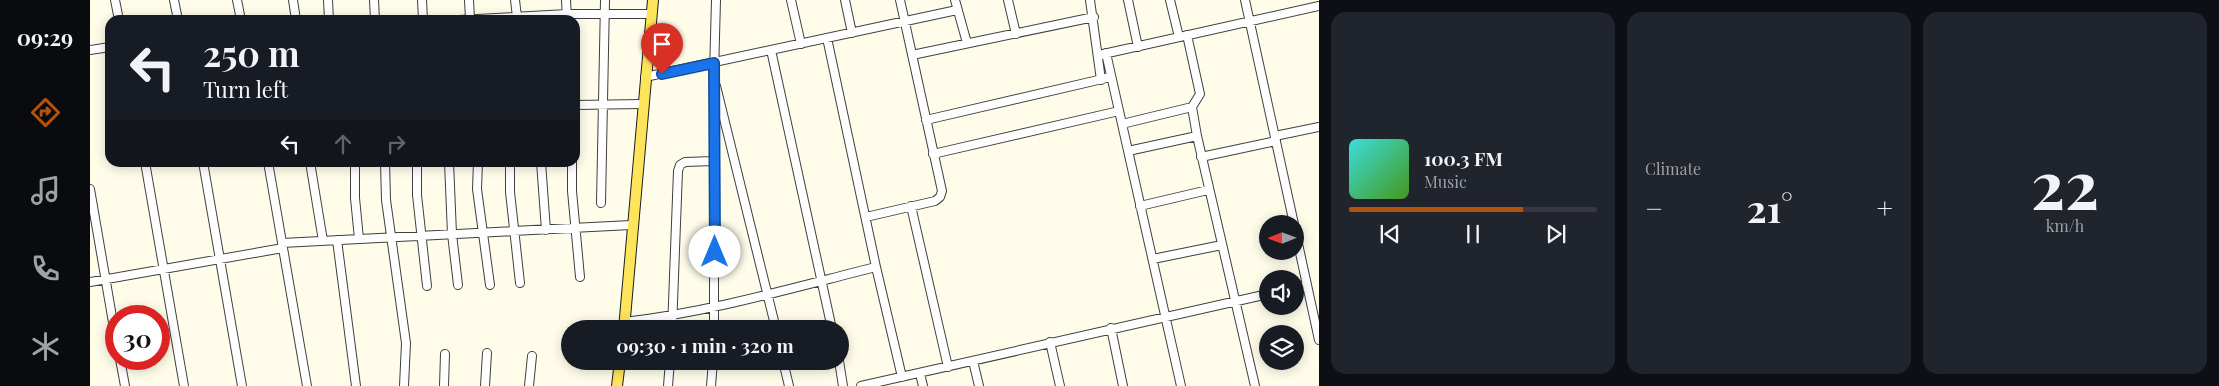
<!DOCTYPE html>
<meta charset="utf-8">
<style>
body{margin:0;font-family:"Playfair Display",serif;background:#20242c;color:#f1f3f6;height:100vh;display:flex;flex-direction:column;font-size:19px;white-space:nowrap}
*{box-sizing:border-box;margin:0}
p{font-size:16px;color:#9ea1a6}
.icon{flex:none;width:28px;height:28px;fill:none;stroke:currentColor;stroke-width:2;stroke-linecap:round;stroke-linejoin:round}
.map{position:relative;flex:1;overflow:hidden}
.sheet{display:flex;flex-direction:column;gap:12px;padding:12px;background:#0d0f14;width:900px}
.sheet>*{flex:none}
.guide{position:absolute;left:15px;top:15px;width:475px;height:152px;border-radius:15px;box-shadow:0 2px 12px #0003;background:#171b24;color:#f1f3f6;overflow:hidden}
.needle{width:32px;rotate:269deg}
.tools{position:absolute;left:1169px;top:215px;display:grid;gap:10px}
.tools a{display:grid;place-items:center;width:45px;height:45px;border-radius:50%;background:#171b24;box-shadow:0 2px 12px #0003;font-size:25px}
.speed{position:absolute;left:15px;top:305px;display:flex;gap:10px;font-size:25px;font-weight:700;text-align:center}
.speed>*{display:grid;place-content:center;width:65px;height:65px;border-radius:50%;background:#171b24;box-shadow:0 2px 12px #0003;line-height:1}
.speed .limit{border:8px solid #d22;background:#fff;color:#111}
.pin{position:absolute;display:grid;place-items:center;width:42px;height:42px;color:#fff;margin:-51px -21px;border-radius:50% 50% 50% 0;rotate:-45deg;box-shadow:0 0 5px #0007}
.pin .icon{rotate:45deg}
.me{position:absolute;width:55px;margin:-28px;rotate:0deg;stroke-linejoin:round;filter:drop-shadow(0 0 4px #0008)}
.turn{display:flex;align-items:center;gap:18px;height:105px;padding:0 15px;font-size:22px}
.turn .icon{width:65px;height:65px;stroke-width:2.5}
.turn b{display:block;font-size:35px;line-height:42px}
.lanes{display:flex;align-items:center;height:48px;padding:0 15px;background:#0003;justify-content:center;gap:25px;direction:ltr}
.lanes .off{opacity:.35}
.big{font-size:38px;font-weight:700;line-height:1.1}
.sheet .card{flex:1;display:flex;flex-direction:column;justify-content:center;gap:8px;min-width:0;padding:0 18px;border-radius:15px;background:#20242c}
.sheet .dial{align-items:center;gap:0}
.dial b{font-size:65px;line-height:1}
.song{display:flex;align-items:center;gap:15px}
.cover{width:60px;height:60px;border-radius:8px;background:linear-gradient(135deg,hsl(180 70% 55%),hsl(100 70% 35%))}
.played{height:5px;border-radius:2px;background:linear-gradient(90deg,#b45309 70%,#363941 70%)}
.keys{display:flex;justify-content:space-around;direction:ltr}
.heat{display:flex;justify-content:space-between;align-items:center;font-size:28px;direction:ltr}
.sheet .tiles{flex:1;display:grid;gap:12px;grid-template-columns:repeat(3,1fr)}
.trip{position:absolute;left:471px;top:320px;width:288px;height:50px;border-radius:25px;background:#171b24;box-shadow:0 2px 12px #0003;font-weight:700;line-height:50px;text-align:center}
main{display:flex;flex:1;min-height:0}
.menu{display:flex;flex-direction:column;width:90px;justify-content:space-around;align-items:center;background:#090b0e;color:#9ea1a6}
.menu .icon{width:35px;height:35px}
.menu .selected{color:#b45309}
.menu b{font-size:22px;color:#f1f3f6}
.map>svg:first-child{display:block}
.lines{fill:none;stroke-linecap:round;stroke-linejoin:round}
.minor-casing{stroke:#3f3f3f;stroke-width:10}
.major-casing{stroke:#1d1d1d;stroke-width:12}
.minor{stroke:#fff;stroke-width:8}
.major{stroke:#fee45b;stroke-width:10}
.route-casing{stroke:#114b97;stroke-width:12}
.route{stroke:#1a73e8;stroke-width:9}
</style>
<main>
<nav class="menu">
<b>09:29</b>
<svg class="icon selected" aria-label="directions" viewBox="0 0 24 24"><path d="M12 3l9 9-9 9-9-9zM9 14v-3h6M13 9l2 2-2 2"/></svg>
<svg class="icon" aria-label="music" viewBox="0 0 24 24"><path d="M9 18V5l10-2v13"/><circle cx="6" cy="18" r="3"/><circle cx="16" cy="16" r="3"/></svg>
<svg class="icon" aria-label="phone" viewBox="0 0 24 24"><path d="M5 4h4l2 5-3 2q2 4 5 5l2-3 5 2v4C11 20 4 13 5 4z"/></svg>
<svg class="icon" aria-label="climate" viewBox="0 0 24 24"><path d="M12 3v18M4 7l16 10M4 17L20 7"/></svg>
</nav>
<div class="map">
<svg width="1229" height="386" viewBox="0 0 1229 386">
<rect width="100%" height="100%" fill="#fffdea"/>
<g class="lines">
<defs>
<path id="minor" d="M25,0l4,20
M84,0l4,20
M147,0l4,20
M203,0l3,20
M238,0l1,20
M284,0l1,20
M332,0l1,20
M379,0l1,19
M425,0l2,17
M476,0l1,20
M701,0l10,44
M755,0l7,33
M865,0l12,43
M918,0l8,34
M1000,0l11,80
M1038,0l10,47
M1080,0l9,37
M1155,0l49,224
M369,20l108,-6h84
M1097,35l13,59 -8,13 5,29 58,250
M737,38l49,229 26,110
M0,50l20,-3
M681,50l61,279
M1016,53l75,333
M822,55l182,-38
M1009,55l220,-49
M555,77l312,-67
M626,86l60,243
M485,105l68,-1
M836,120l185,-43
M1032,124l70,-17
M1185,136l44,-9
M1038,151l69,-15
M843,154l186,-43
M1111,157l75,-16
M55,162l39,224
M113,162l39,224
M178,162l39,224
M220,162l13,79
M265,162v36l4,41
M295,162l1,38 20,143 -2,43
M327,162v33l10,91
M359,162l3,72 6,51
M388,162l-1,27 13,96
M420,162v30l10,91
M451,162l5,68
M482,162v29l8,86
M0,189l26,151
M511,203l4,-203
M821,206l37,161
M1050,206l68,-16
M776,217l69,-16 5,-4 2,-6 -42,-191
M1205,230l24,110
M247,240l19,146
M192,243l349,-18
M1063,259l69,-14
M0,282l193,-34
M1205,288l12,-2
M534,322c86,-10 168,-34 252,-55
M1021,328l12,58
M582,329l6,-158 2,-6 5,-3 29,-1
M624,329v-255l2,-74
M960,342l10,44
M30,359l5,27
M693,361l6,25
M749,361l4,25
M883,361l6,25
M830,374l3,12
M354,386l1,-32
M395,386l2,-33
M439,386l3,-30
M578,386l2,-25
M621,386l2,-25
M771,386l407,-92"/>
<path id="major" d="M534,329l29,-329
M527,386l3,-25"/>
</defs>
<use href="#minor" class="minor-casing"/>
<use href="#major" class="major-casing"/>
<use href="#minor" class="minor"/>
<use href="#major" class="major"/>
</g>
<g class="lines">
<defs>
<path id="route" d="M572,74l52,-11 1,189"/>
</defs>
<use href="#route" class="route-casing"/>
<use href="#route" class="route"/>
</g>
</svg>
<div class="tools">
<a><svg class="needle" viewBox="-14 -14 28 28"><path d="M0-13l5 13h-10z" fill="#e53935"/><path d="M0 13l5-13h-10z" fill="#9ea1a6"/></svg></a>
<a><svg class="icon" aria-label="sound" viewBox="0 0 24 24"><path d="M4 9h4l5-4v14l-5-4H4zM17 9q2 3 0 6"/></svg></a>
<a><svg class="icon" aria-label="layers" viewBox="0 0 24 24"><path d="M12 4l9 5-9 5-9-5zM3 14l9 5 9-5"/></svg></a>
</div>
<div class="speed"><div class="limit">30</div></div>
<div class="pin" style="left:572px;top:74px;background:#d93025"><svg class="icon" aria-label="arrive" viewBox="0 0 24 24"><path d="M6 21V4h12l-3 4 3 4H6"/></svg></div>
<svg class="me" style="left:625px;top:252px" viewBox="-20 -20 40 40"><circle r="19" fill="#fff"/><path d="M0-13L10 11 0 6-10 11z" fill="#1a73e8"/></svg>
<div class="trip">09:30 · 1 min · 320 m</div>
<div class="guide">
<div class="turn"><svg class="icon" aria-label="left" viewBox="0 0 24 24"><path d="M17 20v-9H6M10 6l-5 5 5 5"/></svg><div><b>250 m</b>Turn left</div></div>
<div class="lanes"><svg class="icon" aria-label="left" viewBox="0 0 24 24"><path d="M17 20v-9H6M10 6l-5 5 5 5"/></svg><svg class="icon off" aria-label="ahead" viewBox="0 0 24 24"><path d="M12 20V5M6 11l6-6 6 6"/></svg><svg class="icon off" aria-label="right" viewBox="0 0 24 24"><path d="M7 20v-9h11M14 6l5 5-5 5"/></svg></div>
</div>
</div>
<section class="sheet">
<div class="tiles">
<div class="card">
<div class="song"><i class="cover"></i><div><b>100.3 FM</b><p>Music</p></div></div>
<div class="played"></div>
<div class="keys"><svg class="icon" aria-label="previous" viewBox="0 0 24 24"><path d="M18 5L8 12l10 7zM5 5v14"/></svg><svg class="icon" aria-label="pause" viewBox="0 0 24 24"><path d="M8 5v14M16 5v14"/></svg><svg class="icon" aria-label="next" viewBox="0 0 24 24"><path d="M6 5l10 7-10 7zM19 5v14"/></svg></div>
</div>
<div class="card"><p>Climate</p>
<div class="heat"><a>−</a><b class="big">21°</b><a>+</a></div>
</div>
<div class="card dial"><b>22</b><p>km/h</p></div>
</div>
</section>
</main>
